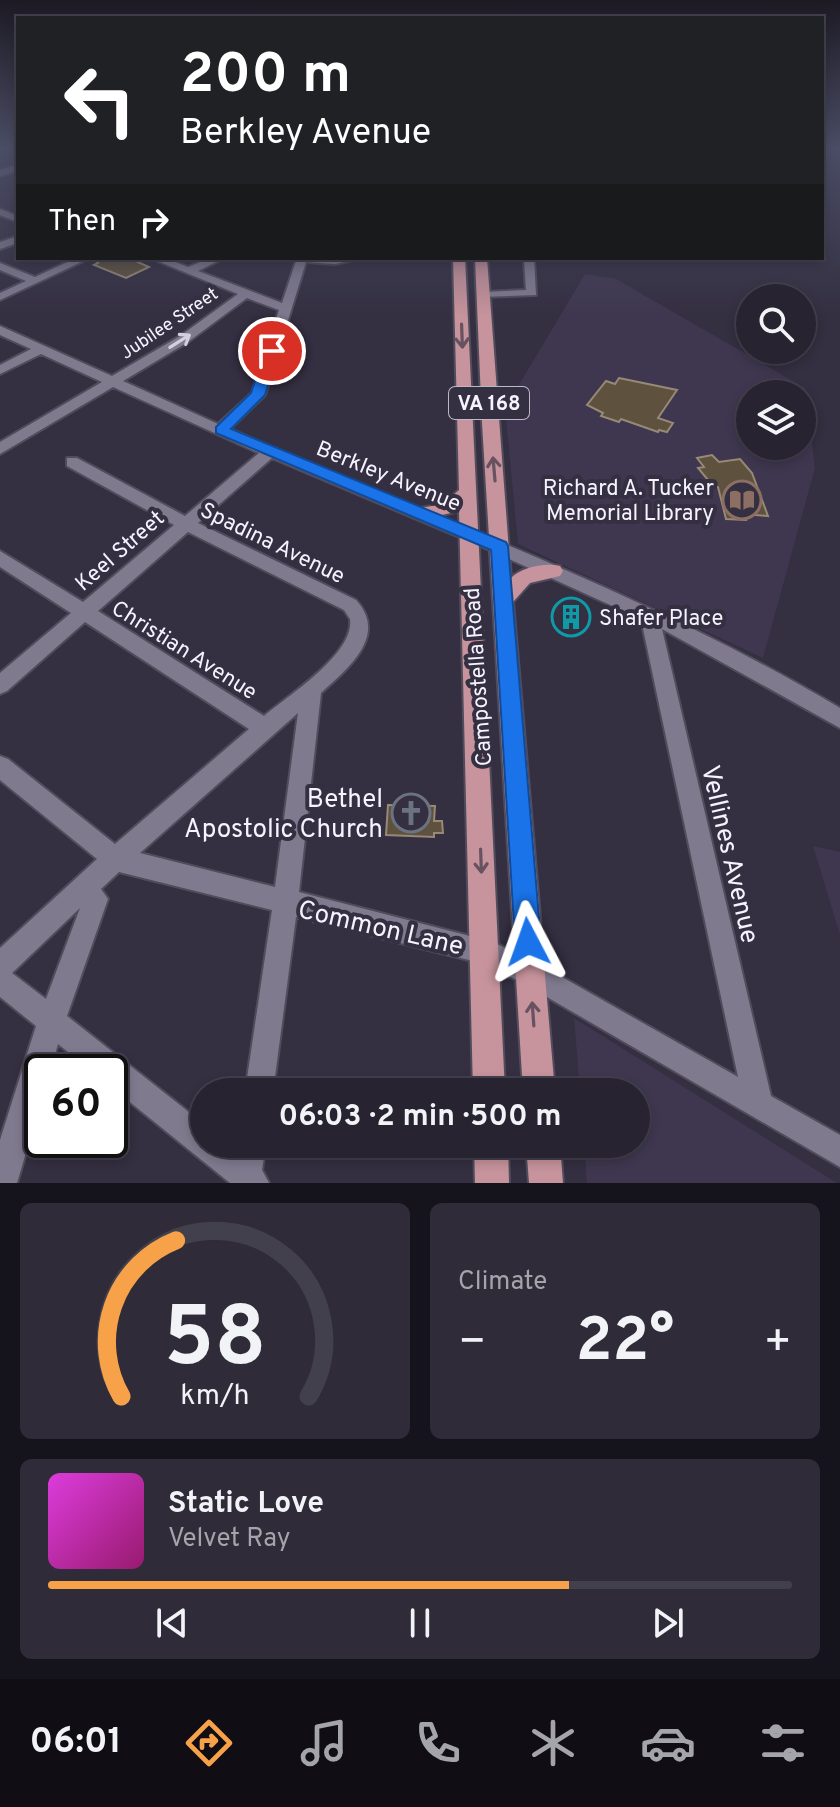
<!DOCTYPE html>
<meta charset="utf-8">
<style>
body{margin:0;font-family:Overpass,sans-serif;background:#2f2b39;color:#f1f3f6;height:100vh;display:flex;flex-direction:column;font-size:30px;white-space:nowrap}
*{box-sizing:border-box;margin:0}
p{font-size:26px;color:#a4a4ab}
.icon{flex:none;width:44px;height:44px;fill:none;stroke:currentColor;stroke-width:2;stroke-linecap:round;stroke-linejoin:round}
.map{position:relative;height:1183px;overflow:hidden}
.details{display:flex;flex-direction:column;gap:20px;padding:20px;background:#15131b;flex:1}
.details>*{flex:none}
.top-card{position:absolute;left:16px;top:16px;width:808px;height:244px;border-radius:0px;box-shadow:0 4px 12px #0003,0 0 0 2px #43404d;background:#202124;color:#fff;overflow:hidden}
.tools{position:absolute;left:736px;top:284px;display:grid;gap:16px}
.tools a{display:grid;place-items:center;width:80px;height:80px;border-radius:50%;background:#272331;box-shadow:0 4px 12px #0003,0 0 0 2px #43404d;font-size:40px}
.speed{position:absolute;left:24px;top:1054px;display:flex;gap:16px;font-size:40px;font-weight:700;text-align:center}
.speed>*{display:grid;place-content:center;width:104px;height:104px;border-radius:50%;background:#272331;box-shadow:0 4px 12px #0003,0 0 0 2px #43404d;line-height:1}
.speed .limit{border:4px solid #111;border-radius:12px;background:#fff;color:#111}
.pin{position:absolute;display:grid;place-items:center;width:68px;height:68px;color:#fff;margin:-34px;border:4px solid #fff;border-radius:50%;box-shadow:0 2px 8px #0007}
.me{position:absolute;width:88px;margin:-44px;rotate:356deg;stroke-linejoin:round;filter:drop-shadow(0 0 6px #0008)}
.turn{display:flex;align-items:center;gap:28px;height:168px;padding:0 32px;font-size:36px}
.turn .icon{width:104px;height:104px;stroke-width:2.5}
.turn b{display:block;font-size:56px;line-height:68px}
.then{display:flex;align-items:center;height:76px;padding:0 32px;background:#0003;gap:16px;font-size:30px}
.big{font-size:60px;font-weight:700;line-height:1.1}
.details .widget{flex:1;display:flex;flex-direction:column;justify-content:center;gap:12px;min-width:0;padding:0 28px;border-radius:12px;background:#2f2b39}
.details .dial{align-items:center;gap:0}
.dial svg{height:208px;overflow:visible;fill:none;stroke:#43404d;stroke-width:7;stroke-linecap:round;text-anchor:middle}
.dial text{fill:#f1f3f6;stroke:none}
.song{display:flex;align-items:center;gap:24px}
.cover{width:96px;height:96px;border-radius:12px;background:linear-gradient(135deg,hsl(300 70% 55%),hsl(320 70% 35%))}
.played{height:8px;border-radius:4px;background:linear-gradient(90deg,#f7a148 70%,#43404d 70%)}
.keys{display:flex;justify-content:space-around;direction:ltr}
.heat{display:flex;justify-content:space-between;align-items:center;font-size:44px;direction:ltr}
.details .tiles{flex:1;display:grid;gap:20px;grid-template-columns:1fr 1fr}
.widget:last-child{grid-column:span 2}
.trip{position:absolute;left:190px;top:1078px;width:460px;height:80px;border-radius:40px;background:#272331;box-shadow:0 4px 12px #0003,0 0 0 2px #43404d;font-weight:700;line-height:80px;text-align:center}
.tabs{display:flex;height:128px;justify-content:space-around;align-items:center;background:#100e14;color:#a4a4ab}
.tabs .icon{width:56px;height:56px}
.tabs .active{color:#f7a148}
.tabs b{font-size:36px;color:#f1f3f6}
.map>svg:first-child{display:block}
.built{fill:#3e374f;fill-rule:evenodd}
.building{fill:#5e523f;stroke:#968975;stroke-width:2}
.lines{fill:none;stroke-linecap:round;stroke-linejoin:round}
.minor-casing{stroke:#504c5b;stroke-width:4}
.major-casing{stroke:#504c5b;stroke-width:4}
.minor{fill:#807a8f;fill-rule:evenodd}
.major{fill:#c7939c;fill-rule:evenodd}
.oneway{stroke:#675261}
.oneway2{stroke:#d3cfdd}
.route{fill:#1a73e8;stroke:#114b97;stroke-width:2}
.labels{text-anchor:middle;stroke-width:8;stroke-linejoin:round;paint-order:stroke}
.far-street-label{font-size:18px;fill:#f6f3ff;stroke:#342f41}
.shield{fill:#342f41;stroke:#bcb8c6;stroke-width:2}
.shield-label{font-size:20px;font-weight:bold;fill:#f6f3ff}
.street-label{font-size:22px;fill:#f6f3ff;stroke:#342f41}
.poi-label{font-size:22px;fill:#f6f3ff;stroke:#342f41;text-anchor:end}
.near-poi-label{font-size:26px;fill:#f6f3ff;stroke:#342f41;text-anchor:end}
.near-street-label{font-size:26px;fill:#f6f3ff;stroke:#342f41}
</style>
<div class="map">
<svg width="840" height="1183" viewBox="0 0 840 1183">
<rect width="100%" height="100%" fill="#342f41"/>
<path class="built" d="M585,274l31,5 189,109 10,80 -52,190 -245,-114 -13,-136zM750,394h52v52h-52z
M813,846l27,6v83z
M574,1018l263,165h-250l-3,-39h52v-52h-56z"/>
<path class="building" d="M93,258h36l20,9 -23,11 -32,-13 4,-2z
M619,378l58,12 -19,28 15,5 -6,9 -8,-2 -1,2 -37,-13 -2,3 -18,-6 2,-3 -16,-8 19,-24 9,3z
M712,455l7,7 21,-3 12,14 16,43 -24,-2 2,6 -20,-1 -8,-32 -5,-1 -15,-18 6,-1 -7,-9z
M561,607l18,1 3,19h-18z
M388,805l47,1 -1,15h8l1,12h-9v4l-48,-2z"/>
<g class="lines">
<defs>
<path id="minor" d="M18,165v6l-18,5v-6z
M0,209l18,7v6l-18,-7z
M18,236v7l-18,6v-7z
M76,258h14l-90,42v-7l26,-12 -26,-11v-7l35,14z
M150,258h15l23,9 22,-9h14l-26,13 84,32 15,-45h65l-27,6 -29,-2 -41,133 -35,34c207,90 415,163 610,279v20l-178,-99 109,467 69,39v32l-319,-185 -40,-19 -185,-46 -23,175h-28l27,-182 -153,-38 -18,17 7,10 -41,117 137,108v20h25l6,5 1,-5h30l-4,26 7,13h-39l-120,-97v-14h-17l-35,-28 -8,28h-8v27l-25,84h-17v-43l36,-114 -36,-29v-49l97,-89 -97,-79v-24l8,3 107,85 134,-115 -164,-107 -78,69 -7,3v-21l71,-60 -71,-46v-16l83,51 91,-77 -107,-59v-8h10l108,58 74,-63 -146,-66 -113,67v-12l102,-60 -61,-28 -41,20v-9l31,-16 -31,-14v-9l112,50 68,-40 58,-42zM247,298l32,12 -27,83 -34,31 -95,-43 65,-39zM272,458l211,89 158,72 97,458 -199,-113 -46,-22 -194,-50 22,-199c26,-24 68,-57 35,-93l-158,-77zM188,532l156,78 6,9c5,34 -61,76 -86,97l-166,-105zM298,713l-23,174 -135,-34zM80,908l-34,91 -34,-26z
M524,258h10l2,37 -56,2 -2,-2 6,-3 42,-2z"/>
<path id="major" d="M453,258h12l40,834h-32l-14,-581 -38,9 -9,-6 3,-5 28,-5 16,-14z
M475,258h12l24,320c10,-11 35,-16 49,-12l3,5 -3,5 -30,7 -17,19 42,490h-32l-41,-669z
M474,1144h34l1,39h-34z
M526,1144h34l3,39h-34z"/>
</defs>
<use href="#minor" class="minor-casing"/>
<use href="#major" class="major-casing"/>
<use href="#minor" class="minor"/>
<use href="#major" class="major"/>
</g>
<defs><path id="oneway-shaft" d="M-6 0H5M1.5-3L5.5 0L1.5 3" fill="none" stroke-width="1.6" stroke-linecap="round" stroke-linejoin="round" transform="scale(2)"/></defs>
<g class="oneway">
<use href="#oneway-shaft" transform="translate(462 336) rotate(88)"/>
<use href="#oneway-shaft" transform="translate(494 469) rotate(-95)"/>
<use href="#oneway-shaft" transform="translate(481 861) rotate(88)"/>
<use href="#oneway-shaft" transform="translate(533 1014) rotate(-94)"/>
</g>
<use class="oneway2" href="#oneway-shaft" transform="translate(180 341) rotate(-32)"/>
<linearGradient id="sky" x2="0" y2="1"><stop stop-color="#1d1a24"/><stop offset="0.47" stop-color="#4a4d65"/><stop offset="1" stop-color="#4a4d65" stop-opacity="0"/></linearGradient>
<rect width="840" height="316" fill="url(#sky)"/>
<path class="route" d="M272,348l6,3 -13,44 -34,34 275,113 2,4 33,396 -4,9 -9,4 -10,-4 -3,-9 -24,-392 -275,-117v-6l35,-34 14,-42z"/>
<defs>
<symbol id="library-ring" viewBox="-11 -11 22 22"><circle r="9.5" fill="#342f41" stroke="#8d6e63" stroke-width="1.5"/><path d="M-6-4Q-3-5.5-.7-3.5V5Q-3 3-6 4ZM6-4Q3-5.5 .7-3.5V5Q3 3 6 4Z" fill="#8d6e63"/></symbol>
<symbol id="building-ring" viewBox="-11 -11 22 22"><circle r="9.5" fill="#342f41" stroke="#0f9aa8" stroke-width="1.5"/><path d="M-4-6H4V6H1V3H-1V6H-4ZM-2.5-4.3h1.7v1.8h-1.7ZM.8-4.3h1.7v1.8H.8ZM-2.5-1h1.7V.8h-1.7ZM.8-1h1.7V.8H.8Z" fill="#0f9aa8"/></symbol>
<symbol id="church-ring" viewBox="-11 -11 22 22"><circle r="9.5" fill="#342f41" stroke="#6b7280" stroke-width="1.5"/><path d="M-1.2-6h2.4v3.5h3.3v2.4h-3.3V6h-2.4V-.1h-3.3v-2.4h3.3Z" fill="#6b7280"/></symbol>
</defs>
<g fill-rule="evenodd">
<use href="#library-ring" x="720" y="478" width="44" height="44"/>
<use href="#building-ring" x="549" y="595" width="44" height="44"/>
<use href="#church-ring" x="389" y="791" width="44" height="44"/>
</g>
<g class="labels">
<g class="far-street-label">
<text transform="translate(169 323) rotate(-34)" y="6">Jubilee Street</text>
</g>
<rect class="shield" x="449" y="387" width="80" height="32" rx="6"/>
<g class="shield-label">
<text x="489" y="410">VA 168</text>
</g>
<g class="street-label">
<text transform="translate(389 475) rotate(22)" y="8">Berkley Avenue</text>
<text transform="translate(273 542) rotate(26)" y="8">Spadina Avenue</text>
<text transform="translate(119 550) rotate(-41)" y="8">Keel Street</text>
<text transform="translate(185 649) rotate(32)" y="8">Christian Avenue</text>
<text transform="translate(477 677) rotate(-94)" y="8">Campostella Road</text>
</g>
<g class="poi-label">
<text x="714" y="495">Richard A. Tucker<tspan x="714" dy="25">Memorial Library</tspan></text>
<text x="599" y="625" text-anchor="start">Shafer Place</text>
</g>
<g class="near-poi-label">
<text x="383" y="807">Bethel<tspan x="383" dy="30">Apostolic Church</tspan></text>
</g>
<g class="near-street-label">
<text transform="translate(731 854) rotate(77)" y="9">Vellines Avenue</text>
<text transform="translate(381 927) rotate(13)" y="9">Common Lane</text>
</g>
</g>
</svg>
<div class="tools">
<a><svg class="icon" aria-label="search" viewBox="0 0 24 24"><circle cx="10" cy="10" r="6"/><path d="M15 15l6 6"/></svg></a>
<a><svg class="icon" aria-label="layers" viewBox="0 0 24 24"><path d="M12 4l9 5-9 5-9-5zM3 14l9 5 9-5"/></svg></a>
</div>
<div class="speed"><div class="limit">60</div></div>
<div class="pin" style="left:272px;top:351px;background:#d93025"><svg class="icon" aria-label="arrive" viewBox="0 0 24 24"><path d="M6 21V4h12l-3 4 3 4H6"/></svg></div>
<svg class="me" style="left:528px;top:942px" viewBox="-20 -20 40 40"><path d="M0-17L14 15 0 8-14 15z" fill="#1a73e8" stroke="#fff" stroke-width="4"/></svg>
<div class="trip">06:03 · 2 min · 500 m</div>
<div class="top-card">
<div class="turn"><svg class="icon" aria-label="left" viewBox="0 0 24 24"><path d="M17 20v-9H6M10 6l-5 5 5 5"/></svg><div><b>200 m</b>Berkley Avenue</div></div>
<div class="then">Then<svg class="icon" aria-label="right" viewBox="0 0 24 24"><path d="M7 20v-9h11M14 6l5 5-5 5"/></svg></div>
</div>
</div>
<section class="details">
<div class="tiles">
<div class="widget dial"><svg viewBox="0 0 100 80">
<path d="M14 69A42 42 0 1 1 86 69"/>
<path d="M14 69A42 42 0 0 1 35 9" stroke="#f7a148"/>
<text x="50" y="56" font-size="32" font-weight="700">58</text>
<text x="50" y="72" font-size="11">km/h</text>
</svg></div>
<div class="widget"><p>Climate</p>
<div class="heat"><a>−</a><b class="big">22°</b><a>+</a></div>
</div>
<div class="widget">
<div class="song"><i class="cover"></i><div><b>Static Love</b><p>Velvet Ray</p></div></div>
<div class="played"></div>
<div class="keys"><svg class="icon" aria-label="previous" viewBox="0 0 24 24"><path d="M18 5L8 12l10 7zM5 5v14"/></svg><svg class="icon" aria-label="pause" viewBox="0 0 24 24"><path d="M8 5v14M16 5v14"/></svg><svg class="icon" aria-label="next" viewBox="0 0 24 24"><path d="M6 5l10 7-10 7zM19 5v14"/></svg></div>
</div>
</div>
</section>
<nav class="tabs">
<b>06:01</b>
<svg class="icon active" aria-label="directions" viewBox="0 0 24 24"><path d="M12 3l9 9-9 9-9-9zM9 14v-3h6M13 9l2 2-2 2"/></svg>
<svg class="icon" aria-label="music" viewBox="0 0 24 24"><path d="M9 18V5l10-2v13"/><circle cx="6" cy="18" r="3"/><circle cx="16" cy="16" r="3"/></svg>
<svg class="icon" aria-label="phone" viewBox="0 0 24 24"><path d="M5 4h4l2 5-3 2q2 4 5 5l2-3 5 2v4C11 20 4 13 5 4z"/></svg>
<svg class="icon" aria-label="climate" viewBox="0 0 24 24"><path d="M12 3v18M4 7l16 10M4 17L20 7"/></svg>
<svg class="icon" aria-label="car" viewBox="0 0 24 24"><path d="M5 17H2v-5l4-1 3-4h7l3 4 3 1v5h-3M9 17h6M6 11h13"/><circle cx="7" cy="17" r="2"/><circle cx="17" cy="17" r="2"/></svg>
<svg class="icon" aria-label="filters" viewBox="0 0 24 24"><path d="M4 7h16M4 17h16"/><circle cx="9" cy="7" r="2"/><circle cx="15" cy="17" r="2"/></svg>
</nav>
